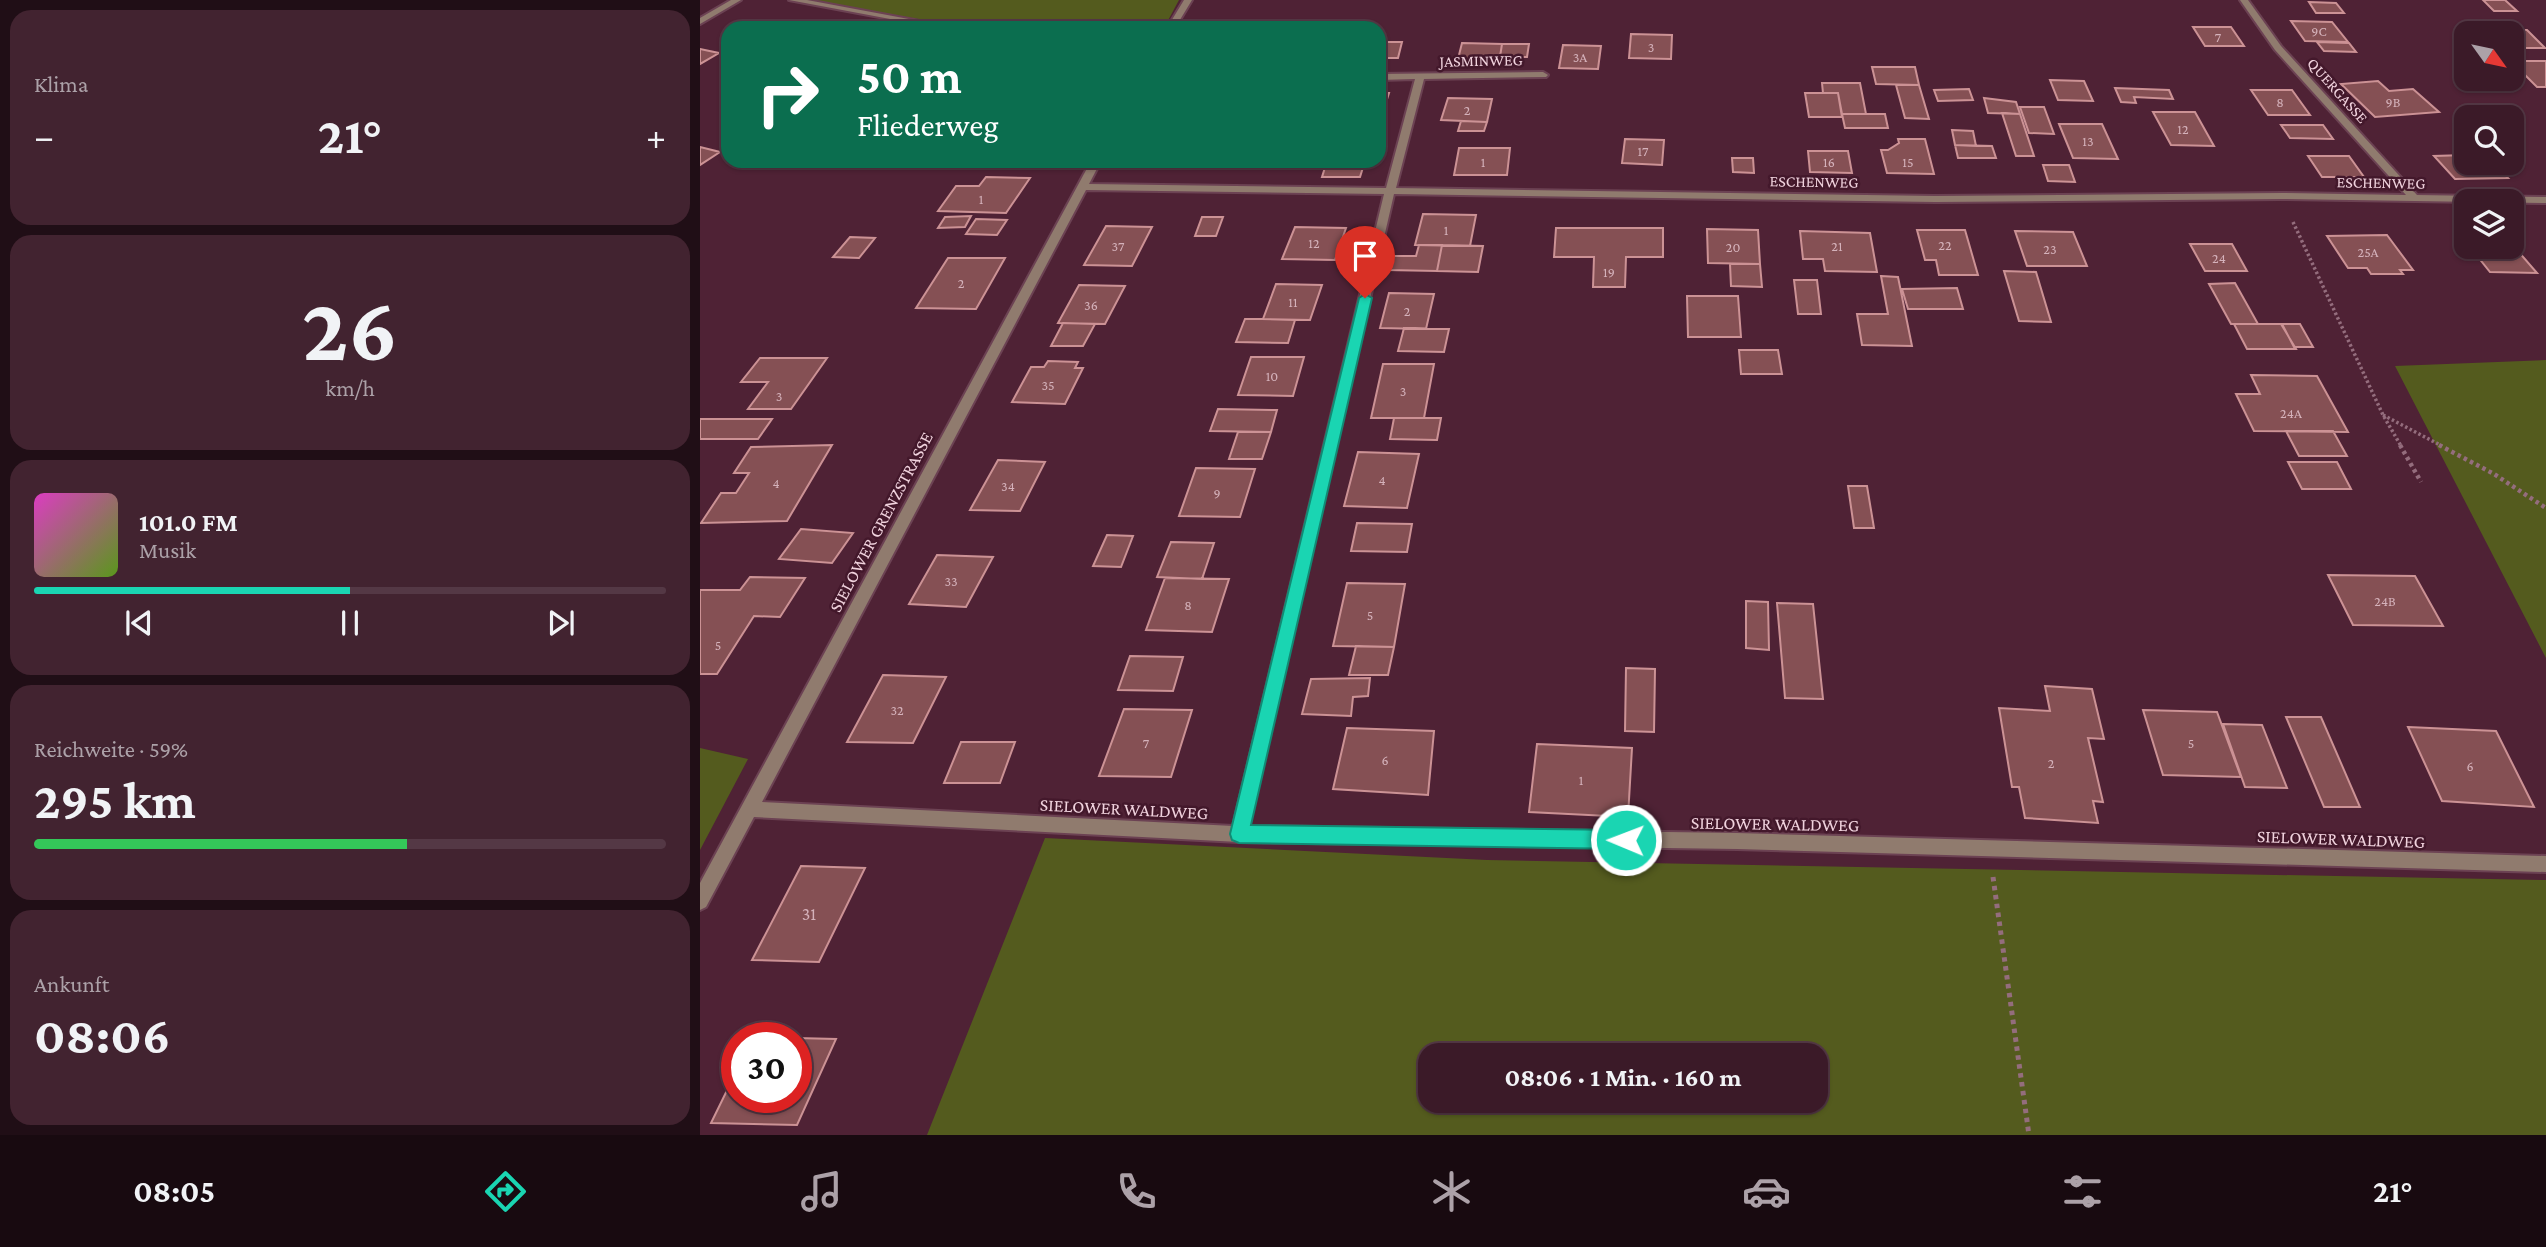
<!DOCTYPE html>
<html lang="de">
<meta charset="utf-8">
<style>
body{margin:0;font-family:"Crimson Pro",serif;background:#422330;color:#f1f3f6;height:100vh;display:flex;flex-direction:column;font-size:26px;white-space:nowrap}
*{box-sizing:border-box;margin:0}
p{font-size:23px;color:#aca1a8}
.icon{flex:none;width:38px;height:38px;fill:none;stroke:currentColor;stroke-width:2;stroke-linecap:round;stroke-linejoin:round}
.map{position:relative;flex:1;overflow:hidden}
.details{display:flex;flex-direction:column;gap:10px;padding:10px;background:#200e16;width:700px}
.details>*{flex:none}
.hud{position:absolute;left:21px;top:21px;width:665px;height:147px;border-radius:21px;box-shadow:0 2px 5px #0004,0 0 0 2px #543845;background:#0b6e4f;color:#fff;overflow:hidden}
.needle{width:46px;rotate:123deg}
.controls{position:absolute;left:1754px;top:21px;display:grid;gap:14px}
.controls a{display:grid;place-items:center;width:70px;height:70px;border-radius:14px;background:#3b1a28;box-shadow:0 2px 5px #0004,0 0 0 2px #543845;font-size:35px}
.speed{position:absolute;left:21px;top:1022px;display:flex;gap:14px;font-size:35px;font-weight:700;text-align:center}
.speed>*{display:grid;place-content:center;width:91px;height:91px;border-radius:50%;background:#3b1a28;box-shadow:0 2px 5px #0004,0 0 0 2px #543845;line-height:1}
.speed .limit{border:10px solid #d22;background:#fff;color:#111}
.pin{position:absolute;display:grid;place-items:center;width:60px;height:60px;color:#fff;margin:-72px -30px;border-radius:50% 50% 50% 0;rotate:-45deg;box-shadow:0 0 7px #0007}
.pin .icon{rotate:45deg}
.me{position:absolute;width:77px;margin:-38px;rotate:271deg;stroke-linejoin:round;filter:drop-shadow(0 0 5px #0008)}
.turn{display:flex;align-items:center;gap:24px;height:147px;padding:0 21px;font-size:32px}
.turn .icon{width:91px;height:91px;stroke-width:2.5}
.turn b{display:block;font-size:49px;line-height:60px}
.big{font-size:52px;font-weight:700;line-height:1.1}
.details .widget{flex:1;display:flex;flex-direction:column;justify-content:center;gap:10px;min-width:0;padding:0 24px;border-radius:21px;background:#422330}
.details .dial{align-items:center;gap:0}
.dial b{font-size:91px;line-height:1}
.song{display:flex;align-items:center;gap:21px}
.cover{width:84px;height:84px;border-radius:10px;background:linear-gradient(135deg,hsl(310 70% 55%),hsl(90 70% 35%))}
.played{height:7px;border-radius:4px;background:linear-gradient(90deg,#1ad5b2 50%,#543845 50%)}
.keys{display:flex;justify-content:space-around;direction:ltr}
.heat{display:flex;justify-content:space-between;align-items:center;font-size:38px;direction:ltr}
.charge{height:10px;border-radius:5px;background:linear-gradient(90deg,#34c759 59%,#543845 0)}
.trip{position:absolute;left:718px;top:1043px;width:410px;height:70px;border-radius:21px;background:#3b1a28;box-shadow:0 2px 5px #0004,0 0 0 2px #543845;font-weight:700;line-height:70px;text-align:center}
.dock{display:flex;height:112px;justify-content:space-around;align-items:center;background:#180a10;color:#aca1a8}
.dock .icon{width:49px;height:49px}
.dock .on{color:#1ad5b2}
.dock b{font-size:32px;color:#f1f3f6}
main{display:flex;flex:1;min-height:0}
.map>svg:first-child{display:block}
.green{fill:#545b1e;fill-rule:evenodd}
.building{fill:#855054;stroke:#cc9295;stroke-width:2}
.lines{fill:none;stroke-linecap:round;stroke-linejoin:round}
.street-casing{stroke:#6c4253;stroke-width:4}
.path-far2{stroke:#946d7d;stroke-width:3.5;stroke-dasharray:2.5 2.5;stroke-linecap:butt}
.path-far1{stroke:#946d7d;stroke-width:4.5;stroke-dasharray:3.5 3.5;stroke-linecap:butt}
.path{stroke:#946d7d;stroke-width:5;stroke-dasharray:4.5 4.5;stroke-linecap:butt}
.street{fill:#907b6e;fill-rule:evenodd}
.route{fill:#1ad5b2;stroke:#118a74;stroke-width:2}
.labels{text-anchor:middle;stroke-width:5;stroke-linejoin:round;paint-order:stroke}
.number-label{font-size:14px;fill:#d5b2bb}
.far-street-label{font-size:16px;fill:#f0d2dd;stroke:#43182b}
.street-label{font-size:18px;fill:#f0d2dd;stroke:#43182b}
.near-number-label{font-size:18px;fill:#d5b2bb}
</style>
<main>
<section class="details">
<div class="widget"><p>Klima</p>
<div class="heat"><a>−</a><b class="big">21°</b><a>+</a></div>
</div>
<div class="widget dial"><b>26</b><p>km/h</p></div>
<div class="widget">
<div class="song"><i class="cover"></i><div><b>101.0 FM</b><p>Musik</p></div></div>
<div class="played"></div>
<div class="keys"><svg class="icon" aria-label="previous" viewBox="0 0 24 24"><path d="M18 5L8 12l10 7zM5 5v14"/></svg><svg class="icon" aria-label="pause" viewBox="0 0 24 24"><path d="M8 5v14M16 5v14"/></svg><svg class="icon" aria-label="next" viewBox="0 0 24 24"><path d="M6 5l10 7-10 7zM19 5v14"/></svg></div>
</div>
<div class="widget"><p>Reichweite · 59%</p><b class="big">295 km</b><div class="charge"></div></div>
<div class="widget"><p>Ankunft</p><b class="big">08:06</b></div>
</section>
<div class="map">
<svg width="1846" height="1135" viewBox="0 0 1846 1135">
<rect width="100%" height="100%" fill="#4f2235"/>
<path class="green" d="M106,0h373l-15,28h-192z
M1846,360v298l-151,-292z
M0,748l48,11 -48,91z
M345,838l442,22 1059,20v255h-1619zM730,1055h385v46h-385z"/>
<path class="building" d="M1783,0h22l12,11h-23z
M1609,2l27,1 8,10h-28z
M509,20l34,1 -4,7h-34z
M1591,21l41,1 16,20 -43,-1z
M1493,27h38l13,19h-39z
M1793,30h34l18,18h-34v-15h-15z
M931,34l41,1 -1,24 -42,-1z
M687,42h15l-4,16h-16z
M1617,42l32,1 7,9 -32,-1z
M762,43l40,1 -3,19h-42z
M802,44h27l-2,13h-27z
M863,45l38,1 -3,23 -39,-1z
M0,49l19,4 -19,11z
M1811,61h35v26h-9z
M1172,67h43l4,18 -43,-1z
M1350,80l34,1 9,20 -35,-1z
M1678,81l11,10 24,-2 26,23 -64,5 -34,-33z
M1122,83h38l6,31h-24l-4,-21h-15z
M1196,85h23l10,34 -24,-1z
M1415,88l54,2 4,9 -39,-2 2,6 -15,-1z
M1269,89l4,11 -35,1 -4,-11z
M1551,90h41l18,25h-42z
M679,93h10l-7,22h-3z
M1105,93h33l4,24h-33z
M748,98l44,1 -5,23 -46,-2z
M1284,98l32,4 4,12 -32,-1z
M1320,107h24l10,27 -25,-1z
M1453,112h42l19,34 -43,-1z
M1302,113l18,1 14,42h-18z
M1142,114h43l3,14h-43z
M761,121l26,1 -3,9h-26z
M1359,124h43l16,35 -45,-1z
M1581,125h42l10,14 -43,-1z
M1252,130l21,1 3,15 -21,-1z
M925,139l39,1 -2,25 -40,-2z
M1198,139h27l9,35 -47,-1 -6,-23h7l11,-7z
M1255,145l37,1 4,12h-38z
M0,147l20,5 -20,13z
M759,148h51l-3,27h-53z
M1108,151h40l4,22 -42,-1z
M1766,155v8h27l15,15 -53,1 -21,-23z
M1608,156h41l15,21h-42z
M1032,158h21l1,15 -21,-1z
M224,161h42l-3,4 -42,1z
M432,161h39l-2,5h-39z
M516,161h31l-4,8 -30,-1z
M627,161h38l-5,16h-38z
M1343,165h26l6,17 -27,-1z
M286,177l44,1 -24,35 -68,-2 18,-25h23z
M723,214l53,1 -6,31 -55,-1z
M271,216l-6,11 -27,1 7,-11z
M502,217h21l-7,19h-21z
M276,219l31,1 -10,15 -31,-1z
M406,226l46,1 -20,39 -48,-1z
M595,227l51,1 -11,32 -53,-1z
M856,228h107v29h-37l-1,30h-32l1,-30h-40z
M1007,229l51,1 2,34 -52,-1z
M1217,230h48l13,45h-39l-3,-15h-11z
M1100,231l70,2 7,39 -52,-1 -2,-12h-20z
M1315,231l58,1 14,34h-60z
M1687,235l26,35h-13l3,4h-32l-4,-6h-19l-21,-32z
M150,237l25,1 -16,20 -26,-1z
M1811,243l26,30 -47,-1 -20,-25h41z
M1490,244h42l15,27h-42z
M719,245h23l-5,26 -50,-1 5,-14h24z
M742,245l41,1 -5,26 -41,-1z
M248,258h57l-29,51 -60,-1z
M1030,264h30l2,23 -31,-1z
M1304,271l32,1 15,50 -32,-1z
M1181,276l17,1 14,69 -50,-1 -5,-31h31z
M1094,280h23l4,34h-23z
M1535,283l23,41h-27l-22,-40z
M576,284l46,1 -12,35 -47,-1z
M379,285l46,1 -20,38 -47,-1z
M1257,288l6,21h-55l-6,-20z
M689,293l45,1 -8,35 -46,-1z
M987,296h51l3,41h-53z
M545,319h18l32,1 -7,23 -52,-1z
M363,323l32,1 -12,22h-32z
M1534,324h47l15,25h-49z
M1582,324h18l13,23h-19z
M704,328l45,1 -5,23 -46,-1z
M1039,350h39l4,24h-41z
M551,357h53l-11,39 -55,-1z
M60,358h67l-36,51h-43l20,-27h-27z
M348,361l30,1 -3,6h8l-18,36 -53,-2 19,-35h13z
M683,364h51l-10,54h-53z
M1551,375l66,1 31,56 -94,-1 -18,-37h24z
M518,409l59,1 -6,22 -61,-1z
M694,418h47l-4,22 -47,-1z
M0,419h72l-14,20h-58z
M1586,431h47l14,25h-48z
M538,432h33l-9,27h-33z
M132,445l-45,76 -86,2 20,-30h15l13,-20h-15l17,-26z
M658,452l61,2 -12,54 -63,-2z
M298,460l47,2 -25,49 -50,-1z
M1588,462h49l14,27h-49z
M496,468l59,1 -15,48 -61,-1z
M1148,486h19l7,42h-20z
M657,523l55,1 -5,28 -56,-1z
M101,529l52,4 -21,30 -53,-4z
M407,535l26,1 -12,31 -28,-1z
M471,542l43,1 -12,36 -45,-2z
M237,555l56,2 -27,50 -57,-3z
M1628,575l87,1 28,50 -90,-1z
M50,577l55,1 -25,39 -26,-1 -37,58h-17v-84h40z
M465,578l64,1 -17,53 -66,-2z
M647,583l58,1 -11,63 -61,-1z
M1046,601l22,1 1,48 -23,-2z
M1077,603l36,1 10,95 -38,-1z
M656,646l38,1 -6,28h-39z
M430,656l53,1 -10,34 -55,-1z
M926,668l29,1 -1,63 -29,-1z
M183,675l63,2 -33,66 -66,-1z
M670,678l-2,18 -15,1 -2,19 -49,-2 9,-35z
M1345,686l47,3 12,50 -16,-1 15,64 -10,-1 5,22 -73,-5 -6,-31h-7l-13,-79 51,3z
M424,709l68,1 -21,67 -72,-1z
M1443,710l74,2 24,65 -78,-2z
M1586,717h35l39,90h-36z
M1523,724l39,1 25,63 -42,-1z
M1708,727l88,4 38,76 -92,-6z
M647,728l87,3 -6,64 -95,-6z
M261,742h54l-15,41h-56z
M837,744l95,4 -4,69 -99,-5z
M101,866l64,2 -46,94 -67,-2z
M96,1038l40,1 -39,86 -86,-2 26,-53v27h59z"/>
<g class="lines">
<defs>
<path id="street" d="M31,0h10l-41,24v-6z
M89,0h18l150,28h-19z
M484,0h8l-17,28h-8z
M1540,0h8l33,46 136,149 129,2v6l-265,-4 -346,3 -541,-8 -145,632 488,7 809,23v16l-809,-23 -498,-7 -485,-25 -48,90 -6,3v-27l391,-722h10l-12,23 297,4 29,-109 -36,1v-6l164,-2 5,3 -2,2 -122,2 -28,109 539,8 346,-3 125,2 -131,-145zM386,190l298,4 -151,632 -471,-24z"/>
</defs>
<use href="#street" class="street-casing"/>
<path class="path-far2" d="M1593,222l90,193 18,31
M1683,415l59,31"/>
<path class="path-far1" d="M1700,445l21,37
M1739,445l55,29 52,34"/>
<path class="path" d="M1293,877l36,258"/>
<use href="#street" class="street"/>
</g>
<path class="route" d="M665,294l7,4 -121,527 375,5 7,3 3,7 -3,6 -7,3 -387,-6 -7,-3 -2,-6 129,-536z"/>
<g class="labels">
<g class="number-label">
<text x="1619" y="36">9C</text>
<text x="1518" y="42">7</text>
<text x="951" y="52">3</text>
<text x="880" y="62">3A</text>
<text x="1580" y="107">8</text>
<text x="1693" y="107">9B</text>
<text x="767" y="115">2</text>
<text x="1483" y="134">12</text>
<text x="1388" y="146">13</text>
<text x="943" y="156">17</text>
<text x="783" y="167">1</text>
<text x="1129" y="167">16</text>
<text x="1208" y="167">15</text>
<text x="281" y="204">1</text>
<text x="746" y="235">1</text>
<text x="614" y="248">12</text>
<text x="1245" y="250">22</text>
<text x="418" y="251">37</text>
<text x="1137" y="251">21</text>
<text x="1033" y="252">20</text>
<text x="1350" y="254">23</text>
<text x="1668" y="257">25A</text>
<text x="1519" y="263">24</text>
<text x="909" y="277">19</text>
<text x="261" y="288">2</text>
<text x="593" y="307">11</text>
<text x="391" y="310">36</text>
<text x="707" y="316">2</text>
<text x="572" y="381">10</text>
<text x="348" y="390">35</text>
<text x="703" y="396">3</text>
<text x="79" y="401">3</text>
<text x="1591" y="418">24A</text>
<text x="682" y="485">4</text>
<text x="76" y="488">4</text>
<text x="308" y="491">34</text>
<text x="517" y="498">9</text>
<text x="251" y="586">33</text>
<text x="1685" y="606">24B</text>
<text x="488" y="610">8</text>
<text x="670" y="620">5</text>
<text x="18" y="650">5</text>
<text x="197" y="715">32</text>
<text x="446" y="748">7</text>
<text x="1491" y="748">5</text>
<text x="685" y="765">6</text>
<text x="1351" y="768">2</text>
<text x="1770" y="771">6</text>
<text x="881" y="785">1</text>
</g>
<g class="far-street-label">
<text transform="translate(781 60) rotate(-1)" y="6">JASMINWEG</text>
<text transform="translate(1638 90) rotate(48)" y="6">QUERGASSE</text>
<text transform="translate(1114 181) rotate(1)" y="6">ESCHENWEG</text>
<text transform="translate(1681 182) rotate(1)" y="6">ESCHENWEG</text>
</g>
<g class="street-label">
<text transform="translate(181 522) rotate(-62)" y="6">SIELOWER GRENZSTRASSE</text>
<text transform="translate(424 809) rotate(3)" y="6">SIELOWER WALDWEG</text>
<text transform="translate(1075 824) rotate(1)" y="6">SIELOWER WALDWEG</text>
<text transform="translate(1641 839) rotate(2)" y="6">SIELOWER WALDWEG</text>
</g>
<g class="near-number-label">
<text x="109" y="920">31</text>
</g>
</g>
</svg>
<div class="controls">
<a><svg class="needle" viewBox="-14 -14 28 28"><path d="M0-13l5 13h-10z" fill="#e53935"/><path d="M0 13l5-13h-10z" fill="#aca1a8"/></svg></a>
<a><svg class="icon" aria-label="search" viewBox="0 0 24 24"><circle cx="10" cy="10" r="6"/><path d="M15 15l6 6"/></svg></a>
<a><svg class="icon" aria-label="layers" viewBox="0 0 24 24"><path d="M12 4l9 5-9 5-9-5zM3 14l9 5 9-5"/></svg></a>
</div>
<div class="speed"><div class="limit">30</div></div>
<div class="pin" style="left:665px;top:298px;background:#d93025"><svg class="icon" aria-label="arrive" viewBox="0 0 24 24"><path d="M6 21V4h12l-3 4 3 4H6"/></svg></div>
<svg class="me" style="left:926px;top:840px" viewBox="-20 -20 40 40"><circle r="17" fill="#1ad5b2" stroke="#fff" stroke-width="3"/><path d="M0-11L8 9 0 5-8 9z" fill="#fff"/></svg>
<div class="trip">08:06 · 1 Min. · 160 m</div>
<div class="hud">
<div class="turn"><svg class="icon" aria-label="right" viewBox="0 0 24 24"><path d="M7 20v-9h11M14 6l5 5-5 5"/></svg><div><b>50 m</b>Fliederweg</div></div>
</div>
</div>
</main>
<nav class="dock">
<b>08:05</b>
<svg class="icon on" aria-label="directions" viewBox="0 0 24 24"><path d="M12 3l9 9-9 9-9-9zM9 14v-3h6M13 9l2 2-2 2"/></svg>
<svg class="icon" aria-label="music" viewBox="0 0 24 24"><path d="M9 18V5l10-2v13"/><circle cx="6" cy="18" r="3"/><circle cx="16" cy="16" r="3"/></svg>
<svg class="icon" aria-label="phone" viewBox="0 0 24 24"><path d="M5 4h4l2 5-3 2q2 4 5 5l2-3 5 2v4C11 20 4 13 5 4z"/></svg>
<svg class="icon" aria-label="climate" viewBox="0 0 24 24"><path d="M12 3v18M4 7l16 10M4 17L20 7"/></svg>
<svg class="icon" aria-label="car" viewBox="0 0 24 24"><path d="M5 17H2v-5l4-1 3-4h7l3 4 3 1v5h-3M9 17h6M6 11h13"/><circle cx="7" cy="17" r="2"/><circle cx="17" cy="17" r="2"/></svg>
<svg class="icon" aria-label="filters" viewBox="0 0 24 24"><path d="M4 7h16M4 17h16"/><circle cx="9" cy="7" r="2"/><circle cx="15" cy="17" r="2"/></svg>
<b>21°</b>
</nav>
